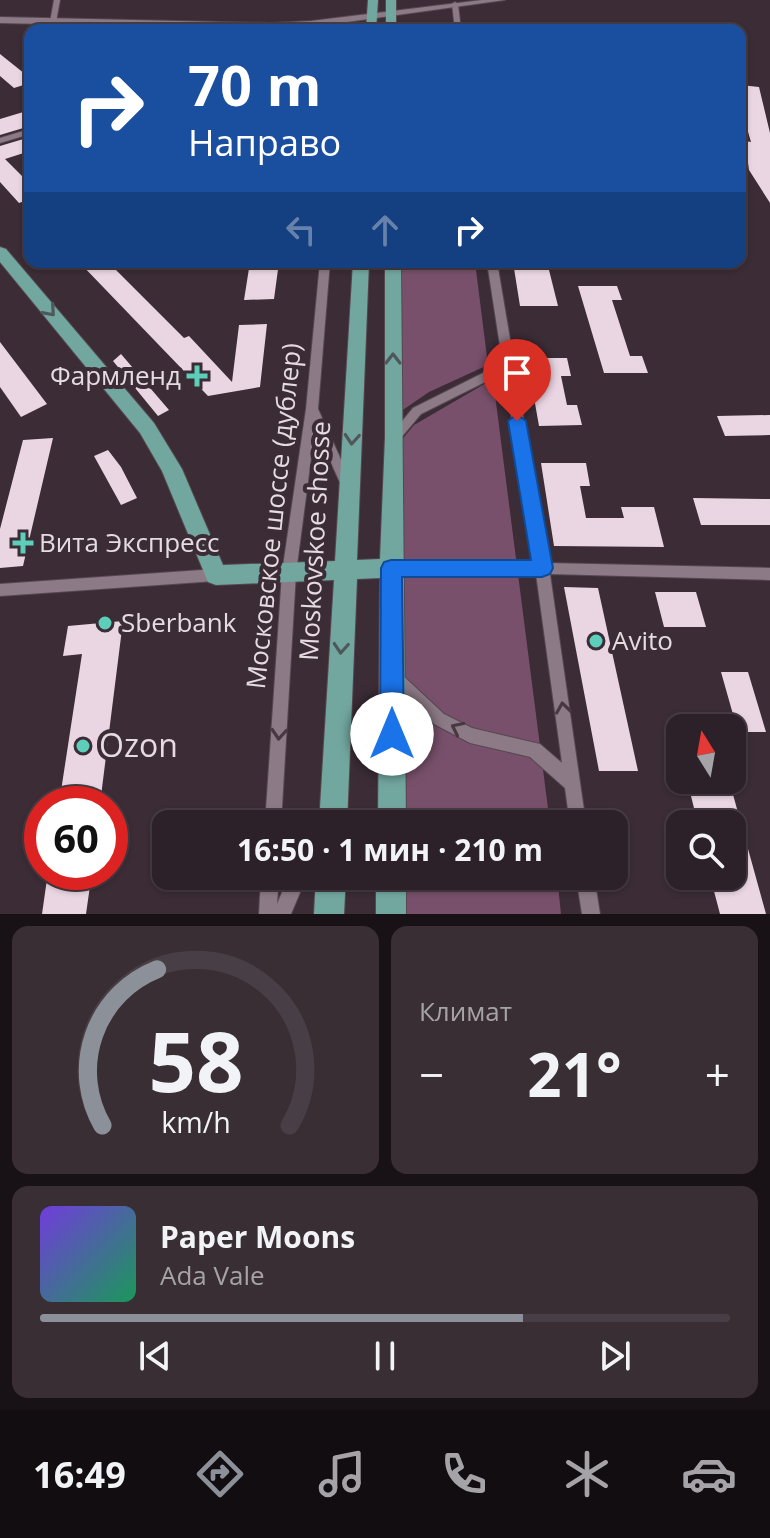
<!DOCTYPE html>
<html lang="ru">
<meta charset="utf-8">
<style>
body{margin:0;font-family:"Open Sans",sans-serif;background:#382e34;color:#f1f3f6;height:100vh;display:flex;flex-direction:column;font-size:30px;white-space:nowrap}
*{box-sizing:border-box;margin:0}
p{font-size:26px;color:#a6a3a8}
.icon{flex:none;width:44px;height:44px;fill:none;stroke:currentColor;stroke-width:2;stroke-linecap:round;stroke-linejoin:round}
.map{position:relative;height:914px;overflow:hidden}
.side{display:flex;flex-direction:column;gap:12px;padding:12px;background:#181216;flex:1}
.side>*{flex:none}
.guide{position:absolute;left:24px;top:24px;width:722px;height:244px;border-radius:16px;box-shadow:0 2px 6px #0004,0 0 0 2px #483e45;background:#1a4fa0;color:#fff;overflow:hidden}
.needle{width:52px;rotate:349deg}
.tools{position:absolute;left:666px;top:714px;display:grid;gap:16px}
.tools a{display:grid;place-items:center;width:80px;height:80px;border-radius:16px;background:#2c2128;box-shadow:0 2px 6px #0004,0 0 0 2px #483e45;font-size:40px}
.speed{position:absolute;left:24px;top:786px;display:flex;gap:16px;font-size:40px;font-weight:700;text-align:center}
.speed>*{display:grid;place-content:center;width:104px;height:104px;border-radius:50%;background:#2c2128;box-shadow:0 2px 6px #0004,0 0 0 2px #483e45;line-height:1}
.speed .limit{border:12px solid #d22;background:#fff;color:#111}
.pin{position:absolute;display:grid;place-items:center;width:68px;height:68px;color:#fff;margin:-82px -34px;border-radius:50% 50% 50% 0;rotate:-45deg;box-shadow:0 0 8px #0007}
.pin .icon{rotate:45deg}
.me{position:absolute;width:88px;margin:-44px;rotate:0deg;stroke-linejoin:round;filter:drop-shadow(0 0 6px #0008)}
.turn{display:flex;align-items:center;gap:28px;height:168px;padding:0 32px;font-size:36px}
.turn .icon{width:104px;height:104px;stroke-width:2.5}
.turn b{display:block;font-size:56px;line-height:68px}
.lanes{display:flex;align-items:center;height:76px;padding:0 32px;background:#0003;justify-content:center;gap:40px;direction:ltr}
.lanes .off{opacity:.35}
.big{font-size:60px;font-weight:700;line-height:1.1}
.side .tile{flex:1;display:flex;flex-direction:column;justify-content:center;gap:12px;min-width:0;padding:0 28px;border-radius:16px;background:#382e34}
.side .dial{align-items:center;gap:0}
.dial svg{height:208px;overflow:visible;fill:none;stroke:#483e45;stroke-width:7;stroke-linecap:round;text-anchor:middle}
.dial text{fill:#f1f3f6;stroke:none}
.song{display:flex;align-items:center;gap:24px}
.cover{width:96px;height:96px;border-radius:12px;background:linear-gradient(135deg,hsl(260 70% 55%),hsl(150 70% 35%))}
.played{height:8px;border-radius:4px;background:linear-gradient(90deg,#8c9099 70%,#483e45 70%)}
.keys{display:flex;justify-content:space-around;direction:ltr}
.heat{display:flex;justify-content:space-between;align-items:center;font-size:44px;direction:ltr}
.side .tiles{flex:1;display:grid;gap:12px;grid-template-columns:1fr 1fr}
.tile:last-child{grid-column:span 2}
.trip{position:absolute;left:152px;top:810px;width:476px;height:80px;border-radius:16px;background:#2c2128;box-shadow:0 2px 6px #0004,0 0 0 2px #483e45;font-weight:700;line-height:80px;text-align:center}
.tabs{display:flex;height:128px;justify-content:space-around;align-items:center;background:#120d10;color:#a6a3a8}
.tabs .icon{width:56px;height:56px}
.tabs .on{color:#8c9099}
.tabs b{font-size:36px;color:#f1f3f6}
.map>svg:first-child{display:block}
.forest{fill:#78506b}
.building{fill:#ead6e3}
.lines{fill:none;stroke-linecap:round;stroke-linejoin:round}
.minor-casing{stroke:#554851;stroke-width:2}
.tertiary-casing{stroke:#554851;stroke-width:2}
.primary-casing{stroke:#554851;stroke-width:2}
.minor{fill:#8c7a86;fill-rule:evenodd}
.tertiary{fill:#8c7a86;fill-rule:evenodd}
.primary{fill:#72a7a0;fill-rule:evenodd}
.oneway{stroke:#4e575b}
.oneway2{stroke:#473842}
.route{fill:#1a73e8;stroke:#114b97;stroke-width:2}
.poi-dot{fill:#5dceb9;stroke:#3b2c36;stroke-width:3}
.labels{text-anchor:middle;stroke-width:8;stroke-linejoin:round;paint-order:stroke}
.poi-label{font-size:26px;fill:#e5dbe1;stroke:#3b2c36;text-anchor:start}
.street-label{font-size:26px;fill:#e5dbe1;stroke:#3b2c36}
.near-poi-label{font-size:32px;fill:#e5dbe1;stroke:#3b2c36;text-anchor:start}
</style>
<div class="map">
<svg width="770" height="914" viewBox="0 0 770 914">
<rect width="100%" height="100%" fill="#3b2c36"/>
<path class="forest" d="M393,262h82l13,103 -59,27 -35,24z
M493,379l57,445h-152l-3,-376 19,-23z
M400,876h157l4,38h-159z"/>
<path class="building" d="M0,54l30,24v5l-16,5 -14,-12z
M740,85l19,2 11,46v70l-21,-33 -4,-29 6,1 -11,-38z
M30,110v16l-30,9v-16z
M30,137v14l-25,8 25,25v15l-11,4 -19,-21v-36z
M79,262h29l76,76 5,-2 43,46 7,-57 28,-1 -7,63 -52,9z
M250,262h29l-5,37 -30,1z
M513,262h34l11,44h-38z
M578,286h39l5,14h-10l18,56h12l6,17h-44z
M0,342l47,62 -26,13 -21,-30z
M121,354l48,56 -11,6 -45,-55z
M527,358h40l4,18h-10l6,29h10l5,20 -43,1z
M770,415v20l-45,1 -8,-20z
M53,438l-30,128 -23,2v-39l23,-89z
M108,450l13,17 16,31 -16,7 -27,-49z
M541,463h45l4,23h-10l6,32h38l-3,-11h33l10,40 -110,-1z
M693,498l77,1v26h-69z
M564,587l34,1 40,183h-39z
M655,592h41l10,35h-42z
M123,621l-23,183h-41l23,-150 -19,2 5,-30z
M721,672h27l18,60h-28z
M687,780h42l37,134h-46l-10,-38h22v-52h-34z
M48,872h44l-6,42h-44z"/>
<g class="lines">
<defs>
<path id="minor" d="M54,0h6l-4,22 -3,2 -3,-2z
M455,2l3,2 3,26h-6l-3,-26z
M30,129v5l-30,9v-5z
M320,262h10l-12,147 35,77 -2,3h-8l-28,-61 -19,145 -15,251h-16l17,-251 24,-164z
M487,262h10l51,301 222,5v12l-220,-6 36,250h-16l-5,-36 -35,-31 -60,-14 -36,-19 -46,-43 -2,-5 2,-5 5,-2 5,2 46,43 28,14 68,16 22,19 -26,-189 -81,-2 -64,2 -5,-2 -2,-4 2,-4 5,-2 64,-2 79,2 -30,-193 -7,7 -76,38 -22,26 -4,1 -6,-4 24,-29 76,-38 13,-11z
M216,569l5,2 2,4 -2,4 -5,2 -216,15v-12z
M261,876h18l-2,28 12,-28h18l-16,38h-32z
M576,876h18l6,38h-18z"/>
<path id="tertiary" d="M482,0h23l-194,27 -40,2 -271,-6v-6l271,6 40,-2z"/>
<path id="primary" d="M368,0h10l-2,30h-10z
M386,0h10v30h-10z
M0,247l6,2 148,174 28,46 41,96 112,-4 18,-299h16l-12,298 23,-1 5,-122v-175h16l5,562h-28l2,-246 -23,1 -10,245h-28l15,-244 -118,5 -8,-3 -46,-111 -22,-38 -140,-171z
M316,876h30l-2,38h-30z
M376,876h30v38h-30z"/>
</defs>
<use href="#minor" class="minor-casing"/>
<use href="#tertiary" class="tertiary-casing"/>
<use href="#primary" class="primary-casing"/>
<use href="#minor" class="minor"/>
<use href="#tertiary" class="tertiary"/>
<use href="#primary" class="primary"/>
</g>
<defs><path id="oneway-chevron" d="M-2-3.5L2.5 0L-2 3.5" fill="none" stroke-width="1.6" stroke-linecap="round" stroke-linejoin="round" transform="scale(2)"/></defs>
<g class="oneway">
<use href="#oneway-chevron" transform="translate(50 311) rotate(49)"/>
<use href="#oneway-chevron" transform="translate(393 359) rotate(-90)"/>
<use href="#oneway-chevron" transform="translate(352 439) rotate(94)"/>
<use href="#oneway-chevron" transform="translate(341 648) rotate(94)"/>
</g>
<g class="oneway2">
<use href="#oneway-chevron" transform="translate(563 708) rotate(-98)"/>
<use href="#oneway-chevron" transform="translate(457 728) rotate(-154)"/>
<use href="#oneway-chevron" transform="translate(279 734) rotate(94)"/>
</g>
<path class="route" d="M517,414l9,7 27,147 -3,6 -8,3h-140l2,157 -4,8 -8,4 -8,-4 -4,-8 1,-166 3,-6 7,-2h140l-23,-139z"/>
<g class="poi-dot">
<path d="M193 364h8v8h8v8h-8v8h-8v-8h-8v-8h8z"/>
<path d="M19 531h8v8h8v8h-8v8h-8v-8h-8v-8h8z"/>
<circle cx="105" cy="623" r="8"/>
<circle cx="596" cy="641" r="8"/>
<circle cx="83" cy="746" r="8"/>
</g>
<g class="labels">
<g class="poi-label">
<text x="181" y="385" text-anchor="end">Фармленд</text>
<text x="39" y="552">Вита Экспресс</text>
<text x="121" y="632">Sberbank</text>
<text x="612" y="650">Avito</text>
</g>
<g class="street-label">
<text transform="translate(274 516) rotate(-84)" y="9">Московское шоссе (дублер)</text>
<text transform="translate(315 541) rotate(-87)" y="9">Moskovskoe shosse</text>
</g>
<g class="near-poi-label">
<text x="99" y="757">Ozon</text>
</g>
</g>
</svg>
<div class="tools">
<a><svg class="needle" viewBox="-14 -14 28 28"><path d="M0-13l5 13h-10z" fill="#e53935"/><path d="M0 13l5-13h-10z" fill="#a6a3a8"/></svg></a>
<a><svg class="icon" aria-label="search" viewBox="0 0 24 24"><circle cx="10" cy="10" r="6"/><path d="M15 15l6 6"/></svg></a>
</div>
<div class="speed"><div class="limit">60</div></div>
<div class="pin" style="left:517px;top:421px;background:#d93025"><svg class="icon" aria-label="arrive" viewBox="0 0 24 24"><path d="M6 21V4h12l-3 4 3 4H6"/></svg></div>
<svg class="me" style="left:392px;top:734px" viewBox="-20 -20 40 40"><circle r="19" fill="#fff"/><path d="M0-13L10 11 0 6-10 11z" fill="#1a73e8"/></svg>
<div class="trip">16:50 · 1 мин · 210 m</div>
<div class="guide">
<div class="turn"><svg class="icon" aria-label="right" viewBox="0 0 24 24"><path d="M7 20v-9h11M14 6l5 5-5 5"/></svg><div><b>70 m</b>Направо</div></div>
<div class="lanes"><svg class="icon off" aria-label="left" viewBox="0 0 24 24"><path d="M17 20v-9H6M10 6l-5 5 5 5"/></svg><svg class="icon off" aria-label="ahead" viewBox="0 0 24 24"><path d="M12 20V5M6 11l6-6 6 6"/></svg><svg class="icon" aria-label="right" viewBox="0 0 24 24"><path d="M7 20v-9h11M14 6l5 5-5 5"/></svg></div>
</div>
</div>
<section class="side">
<div class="tiles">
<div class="tile dial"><svg viewBox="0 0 100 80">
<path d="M14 69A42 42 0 1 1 86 69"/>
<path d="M14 69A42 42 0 0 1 35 9" stroke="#8c9099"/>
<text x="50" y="56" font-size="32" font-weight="700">58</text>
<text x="50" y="72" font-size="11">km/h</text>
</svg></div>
<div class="tile"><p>Климат</p>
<div class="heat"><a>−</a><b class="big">21°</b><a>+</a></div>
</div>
<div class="tile">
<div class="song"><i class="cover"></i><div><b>Paper Moons</b><p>Ada Vale</p></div></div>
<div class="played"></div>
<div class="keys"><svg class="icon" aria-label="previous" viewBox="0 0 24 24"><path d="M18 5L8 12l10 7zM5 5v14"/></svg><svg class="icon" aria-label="pause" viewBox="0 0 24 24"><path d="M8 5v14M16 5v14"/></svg><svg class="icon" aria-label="next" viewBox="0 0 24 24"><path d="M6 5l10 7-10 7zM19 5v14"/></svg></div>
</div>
</div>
</section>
<nav class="tabs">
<b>16:49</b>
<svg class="icon on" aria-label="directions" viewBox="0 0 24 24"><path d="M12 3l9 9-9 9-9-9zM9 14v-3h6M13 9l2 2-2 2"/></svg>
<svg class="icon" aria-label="music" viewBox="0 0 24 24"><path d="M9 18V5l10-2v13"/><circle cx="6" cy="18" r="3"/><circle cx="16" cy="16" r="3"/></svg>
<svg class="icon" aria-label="phone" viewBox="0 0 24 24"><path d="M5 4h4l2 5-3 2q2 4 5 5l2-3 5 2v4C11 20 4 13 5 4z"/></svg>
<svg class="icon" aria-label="climate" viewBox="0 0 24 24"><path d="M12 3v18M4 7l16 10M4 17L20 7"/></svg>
<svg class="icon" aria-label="car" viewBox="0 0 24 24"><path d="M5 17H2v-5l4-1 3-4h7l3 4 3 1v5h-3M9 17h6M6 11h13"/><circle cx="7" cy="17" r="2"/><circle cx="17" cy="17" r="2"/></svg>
</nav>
